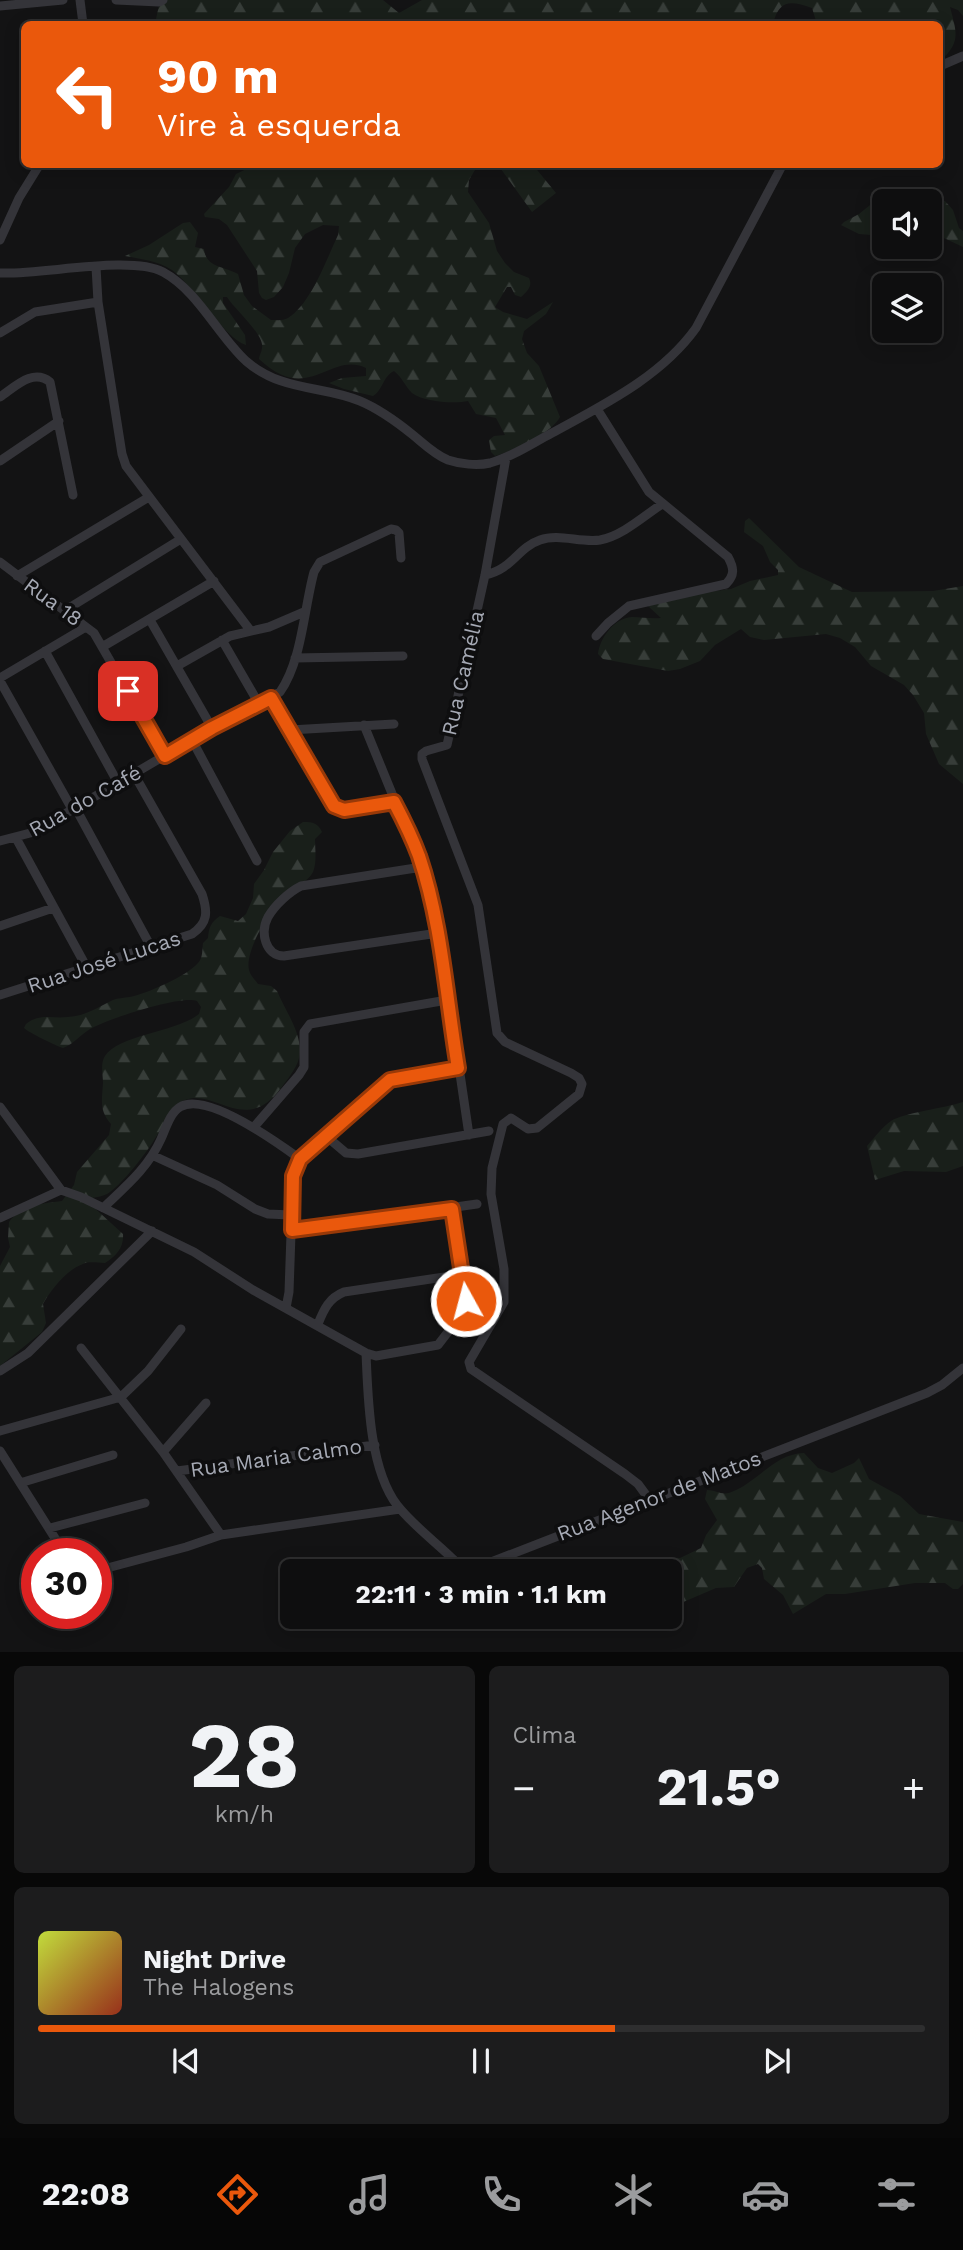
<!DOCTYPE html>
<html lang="pt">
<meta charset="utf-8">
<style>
body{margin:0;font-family:"Work Sans",sans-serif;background:#1c1c1d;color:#f1f3f6;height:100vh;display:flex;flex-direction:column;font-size:26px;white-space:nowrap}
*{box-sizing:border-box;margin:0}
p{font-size:23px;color:#9b9c9e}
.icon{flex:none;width:38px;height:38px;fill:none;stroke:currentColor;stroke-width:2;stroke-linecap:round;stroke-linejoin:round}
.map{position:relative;height:1652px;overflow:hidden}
.drawer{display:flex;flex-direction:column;gap:14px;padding:14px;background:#080808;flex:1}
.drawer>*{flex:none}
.hud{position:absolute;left:21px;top:21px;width:922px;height:147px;border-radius:10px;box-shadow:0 4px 18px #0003,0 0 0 2px #2e2e2f;background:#ea580c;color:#fff;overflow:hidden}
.controls{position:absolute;left:872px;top:189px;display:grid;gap:14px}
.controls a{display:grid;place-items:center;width:70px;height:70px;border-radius:10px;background:#0e0e0f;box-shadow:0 4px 18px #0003,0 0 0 2px #2e2e2f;font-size:35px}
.speed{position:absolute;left:21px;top:1538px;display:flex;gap:14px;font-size:35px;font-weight:700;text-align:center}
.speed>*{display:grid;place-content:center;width:91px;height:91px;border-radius:50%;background:#0e0e0f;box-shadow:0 4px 18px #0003,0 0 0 2px #2e2e2f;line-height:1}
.speed .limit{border:10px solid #d22;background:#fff;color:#111}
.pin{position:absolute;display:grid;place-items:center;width:60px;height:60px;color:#fff;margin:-30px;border-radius:14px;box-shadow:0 4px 10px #0006}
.me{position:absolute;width:77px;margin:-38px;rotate:353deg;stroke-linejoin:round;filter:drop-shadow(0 0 5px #0008)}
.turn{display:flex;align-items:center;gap:24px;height:147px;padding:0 21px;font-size:32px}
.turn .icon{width:91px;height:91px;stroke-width:2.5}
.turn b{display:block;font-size:49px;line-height:60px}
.big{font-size:52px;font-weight:700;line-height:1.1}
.drawer .widget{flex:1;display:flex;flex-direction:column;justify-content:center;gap:10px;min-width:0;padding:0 24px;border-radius:10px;background:#1c1c1d}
.drawer .dial{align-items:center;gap:0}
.dial b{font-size:91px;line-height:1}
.song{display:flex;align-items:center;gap:21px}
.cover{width:84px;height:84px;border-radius:10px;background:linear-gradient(135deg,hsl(70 70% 55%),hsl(10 70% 35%))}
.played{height:7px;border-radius:4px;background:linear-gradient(90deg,#ea580c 65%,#2e2e2f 65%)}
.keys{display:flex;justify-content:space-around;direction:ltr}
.heat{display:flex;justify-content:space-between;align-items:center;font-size:38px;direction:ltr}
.drawer .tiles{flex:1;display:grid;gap:14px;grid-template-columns:1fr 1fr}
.widget:last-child{grid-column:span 2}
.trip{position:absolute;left:280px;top:1559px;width:402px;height:70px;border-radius:10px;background:#0e0e0f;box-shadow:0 4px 18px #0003,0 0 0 2px #2e2e2f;font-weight:700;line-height:70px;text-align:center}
.tabs{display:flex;height:112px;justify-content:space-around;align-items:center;background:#060606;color:#9b9c9e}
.tabs .icon{width:49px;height:49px}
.tabs .active{color:#ea580c}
.tabs b{font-size:32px;color:#f1f3f6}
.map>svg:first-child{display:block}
.forest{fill:url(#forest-firs)}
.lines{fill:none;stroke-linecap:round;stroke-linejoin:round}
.minor{stroke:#343439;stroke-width:9}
.route-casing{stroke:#983908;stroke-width:18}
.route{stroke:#ea580c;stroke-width:12}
.labels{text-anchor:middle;stroke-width:7;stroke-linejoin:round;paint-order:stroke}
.street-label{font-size:21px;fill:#a5a9b4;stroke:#0e0e0f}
</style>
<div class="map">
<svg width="963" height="1652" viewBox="0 0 963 1652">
<defs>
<pattern id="forest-firs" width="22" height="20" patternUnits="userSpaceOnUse" patternTransform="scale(1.75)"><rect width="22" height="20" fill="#191f1a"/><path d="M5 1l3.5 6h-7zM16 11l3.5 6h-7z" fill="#373d39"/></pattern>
</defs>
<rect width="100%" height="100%" fill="#131314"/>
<path class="forest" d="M160,0h223l16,13 23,-13h541v16l-5,-6 -8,-3c6,24 12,35 -10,54v-37h-123l-5,-16c-22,-8 -33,-8 -39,16h-618z
M257,164l221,1 -9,15 -1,12 21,31 8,28 8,12 9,9 15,6c4,8 -2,14 -8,19l-6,-2 -4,-8h-4l-12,20 8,5 24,7 26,-17 -7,12 -22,17 -2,8 5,14 12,13 21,51c-9,17 -47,33 -65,39l-4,-4 -2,-12 5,-4 11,-1 -9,-17 -20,-4 -8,-13c-14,3 -44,1 -56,-8 -7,-7 -10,-16 -18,-22 -11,5 -11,19 -21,25l-29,-7 -15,-6 13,-5 24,-2v-8c-37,-17 -57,38 -107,-9 0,-4 3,-7 3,-11 3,-13 -27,-38 -35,-51h-4v6l22,32 1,10c-22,-7 -51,-58 -74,-75 -13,-9 -31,-11 -47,-14l24,-11 34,-22 7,-1 8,11 -3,14 9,2c2,19 20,17 34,25l6,21 8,11 19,14c6,0 12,1 17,-2 23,-14 39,-60 50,-83l1,-9 -16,-1 -18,9 -10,14 -6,25 -6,14 -9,10 -8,3 -4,-2 -3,-5 -2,-22 -30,-46 -8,-6 -14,-2 -1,-3 25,-27 7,-13z
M498,165h35l23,28 -24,19z
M911,193l34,8 8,9 6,18 4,3v16l-34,-16v-30h-45v35l-25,-2 -18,-9 3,-3 15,-8 21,-17z
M749,518l50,49 53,25 81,-1 30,-5v198l-24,-20 -13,-30 -2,-21 -11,-18 -9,-10 -33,-19 -16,-19 -15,-9 -14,-4 -62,6 -14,-3 -9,-8 -26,16 -15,16 -20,8 -12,2 -65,-12 -5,-5c2,-16 16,-36 34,-37 10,0 19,2 29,1l-13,-12 29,-10 54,-7 19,-8 28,-6v-5l-8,-8 -7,-16 -19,-14 1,-11z
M303,822c10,0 15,1 19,10l-7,7c0,10 2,23 -2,33 -5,10 -18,14 -26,21 -14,11 -43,58 -38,77 1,5 6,10 9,14l13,2 6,5c9,22 32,51 19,75 -4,8 -10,15 -15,22 -39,53 -73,-11 -105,18 -9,9 -13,21 -20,31 -8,14 -35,49 -49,57 -4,2 -10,3 -15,4l-3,5 34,31c1,14 -7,22 -18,29 -7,0 -16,-2 -22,1 -17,6 -32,26 -40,40l3,19 -4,9 -42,34v-100l10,-19 -2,-9 1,-16c14,-18 33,-18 53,-21l12,-16 3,-13 32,-37 2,-11c-12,-14 -9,-23 -8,-41 0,-9 -3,-19 2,-27 13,-21 72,-24 94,-42l2,-7 -4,-6c-17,-6 -89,18 -107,28 -10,6 -16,15 -27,19 -7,-2 -35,-16 -39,-20l2,-4c14,-11 26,-5 42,-7 18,-1 30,-10 45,-17 5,-2 11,-2 17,-3 16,-3 57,-21 68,-34 5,-5 4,-13 5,-20l5,-5c1,-11 3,-16 12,-22l18,5 8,-7 7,-16 1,-14 10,-14 9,-18 17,-21z
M963,1102v64l-17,6 -42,-1 -29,9 -8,-34c8,-9 15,-19 24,-25 12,-8 54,-13 72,-19z
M804,1453l14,15 14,5 22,-10 5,-5 10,21 31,17 19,18 44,8v62l-5,5h-5l-8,-6h-30l-70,11h-19l-33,20 -10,-19 -19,-16 -2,-11 -4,-4 -11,4 -13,19 -18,1 -35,15 -11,-4v-27l-23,-1 5,-10 4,-4 24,1 21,-10 5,-13 11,-15 -12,-21 2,-9c8,0 14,5 22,3 29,-10 44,-39 75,-40z"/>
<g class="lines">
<path class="minor" d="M80,0l3,24
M116,0l43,2 4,-2
M0,6l63,-6
M940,66l23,-10
M0,240l19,-42 21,-34
M96,267l2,35 24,152 4,12 124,164
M0,273c42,2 130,-18 163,-1 35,19 54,62 83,89 36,31 75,24 114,40 19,8 37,21 53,34 11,9 22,20 35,25 12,4 29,6 42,3 22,-6 41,-19 62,-30 51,-28 109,-56 144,-105l87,-164
M0,333l35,-21 63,-10
M0,397c15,-10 33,-29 50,-15l23,113
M506,458l-21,117 -38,170 -21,6 -4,3v5l56,146 19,128 8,9 66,31 8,5 3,6 -3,10 -42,34 -9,1 -17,-11 -8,6 -11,44 -1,26 13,75v33l-35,60 2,7 154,105 13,10 11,15
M0,461l59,-40
M0,562l94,71 71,123
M485,575c28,-6 32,-27 55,-35 19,-7 40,3 60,0 22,-4 44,-24 62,-36
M17,576l132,-79
M64,611l117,-72
M150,620l62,108
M596,636l12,-13 21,-17 97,-22c9,-9 8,-16 2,-27l-79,-65 -52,-83
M222,640l37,64
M102,647l112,-66
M45,651l73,132
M295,658l108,-2
M177,666l53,-30 39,-9 35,-15
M0,678l86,-51
M0,681l72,128
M271,698l63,108 10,4 50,-8
M364,725l58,142 22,98 25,170
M290,730l104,-6
M192,740l65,121
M75,807l76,140
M16,838l71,130
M0,841l34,-9 178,-104 68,-36c22,-31 24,-84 34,-120l6,-10 71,-33 5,1 3,3 2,25
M422,867l-121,19c-12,6 -26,19 -33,31 -8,15 -3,39 16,39l154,-23
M0,926l53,-18
M0,995l192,-61c16,-11 16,-22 10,-40l-68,-120
M0,1107l61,83
M254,1127l45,-52 5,-8v-35l6,-8 137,-24
M326,1136l20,17 12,1 131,-23
M154,1156l63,29 38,24 13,5 23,1
M103,1208c23,-22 45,-40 58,-69 5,-11 9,-26 19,-32 26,-16 98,36 120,52
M0,1218l61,-28 20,7 113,55 59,38 113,63 10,3 62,-11 23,-30 5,-14 -14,-92
M292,1230l185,-26
M286,1308l3,-16 4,-116 2,-11 5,-6 90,-79 68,-12
M318,1324c6,-15 11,-26 26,-32l120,-18
M81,1348l82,104 58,83
M366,1353c2,44 3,115 31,152 17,22 42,39 62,60l11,3 16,-4 441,-171 15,-8 21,-17
M0,1371l28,-18 124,-122
M0,1431l121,-34 27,-26 33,-42
M0,1451l65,103
M163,1452l43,-49
M177,1471l198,-26
M20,1483l93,-28
M50,1528l95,-25
M96,1571l90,-24 35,-12 179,-26"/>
</g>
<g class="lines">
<defs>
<path id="route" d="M128,691l37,65 47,-28 59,-30 63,108 10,4 50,-8c9,17 18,35 25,54 23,68 27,141 39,212l-68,12 -90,79 -7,17 -1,54 160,-21 14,92"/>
</defs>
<use href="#route" class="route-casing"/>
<use href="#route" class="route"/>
</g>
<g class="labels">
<g class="street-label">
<text transform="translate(53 602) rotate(36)" y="7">Rua 18</text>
<text transform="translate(463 673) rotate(-77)" y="7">Rua Camélia</text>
<text transform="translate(85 801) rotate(-29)" y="7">Rua do Café</text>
<text transform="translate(104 962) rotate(-18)" y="7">Rua José Lucas</text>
<text transform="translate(276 1458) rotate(-8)" y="7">Rua Maria Calmo</text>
<text transform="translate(659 1496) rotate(-21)" y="7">Rua Agenor de Matos</text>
</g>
</g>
</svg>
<div class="controls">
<a><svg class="icon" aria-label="sound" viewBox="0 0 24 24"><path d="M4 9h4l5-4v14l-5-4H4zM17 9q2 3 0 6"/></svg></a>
<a><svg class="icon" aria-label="layers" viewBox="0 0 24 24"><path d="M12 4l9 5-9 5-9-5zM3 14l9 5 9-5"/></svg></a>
</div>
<div class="speed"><div class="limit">30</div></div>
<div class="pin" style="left:128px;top:691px;background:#d93025"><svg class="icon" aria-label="arrive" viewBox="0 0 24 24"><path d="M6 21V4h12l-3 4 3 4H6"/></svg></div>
<svg class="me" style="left:466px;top:1301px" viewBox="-20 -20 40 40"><circle r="17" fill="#ea580c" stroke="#fff" stroke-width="3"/><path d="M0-11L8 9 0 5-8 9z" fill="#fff"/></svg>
<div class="trip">22:11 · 3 min · 1.1 km</div>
<div class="hud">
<div class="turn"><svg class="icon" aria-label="left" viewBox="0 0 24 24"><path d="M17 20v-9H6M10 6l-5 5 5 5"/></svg><div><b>90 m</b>Vire à esquerda</div></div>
</div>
</div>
<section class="drawer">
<div class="tiles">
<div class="widget dial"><b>28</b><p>km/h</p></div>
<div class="widget"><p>Clima</p>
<div class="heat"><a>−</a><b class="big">21.5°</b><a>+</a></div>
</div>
<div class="widget">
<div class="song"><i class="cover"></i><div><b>Night Drive</b><p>The Halogens</p></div></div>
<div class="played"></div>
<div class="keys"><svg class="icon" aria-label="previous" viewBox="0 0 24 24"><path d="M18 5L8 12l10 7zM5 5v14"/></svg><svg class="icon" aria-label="pause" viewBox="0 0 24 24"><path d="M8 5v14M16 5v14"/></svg><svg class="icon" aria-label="next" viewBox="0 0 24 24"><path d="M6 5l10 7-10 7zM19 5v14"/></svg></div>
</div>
</div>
</section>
<nav class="tabs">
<b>22:08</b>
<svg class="icon active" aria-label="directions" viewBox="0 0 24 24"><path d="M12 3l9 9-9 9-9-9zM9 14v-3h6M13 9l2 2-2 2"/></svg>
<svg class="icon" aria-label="music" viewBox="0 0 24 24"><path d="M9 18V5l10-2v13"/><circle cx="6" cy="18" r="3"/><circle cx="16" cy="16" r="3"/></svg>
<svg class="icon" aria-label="phone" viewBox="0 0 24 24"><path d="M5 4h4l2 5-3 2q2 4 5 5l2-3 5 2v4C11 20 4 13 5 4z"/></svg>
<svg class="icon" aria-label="climate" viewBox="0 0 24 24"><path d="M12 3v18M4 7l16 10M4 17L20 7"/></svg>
<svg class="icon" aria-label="car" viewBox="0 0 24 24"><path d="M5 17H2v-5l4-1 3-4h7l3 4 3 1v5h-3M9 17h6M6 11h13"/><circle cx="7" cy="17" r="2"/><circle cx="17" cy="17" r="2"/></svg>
<svg class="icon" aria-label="filters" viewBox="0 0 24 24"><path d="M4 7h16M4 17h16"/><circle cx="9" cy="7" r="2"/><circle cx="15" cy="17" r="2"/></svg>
</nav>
